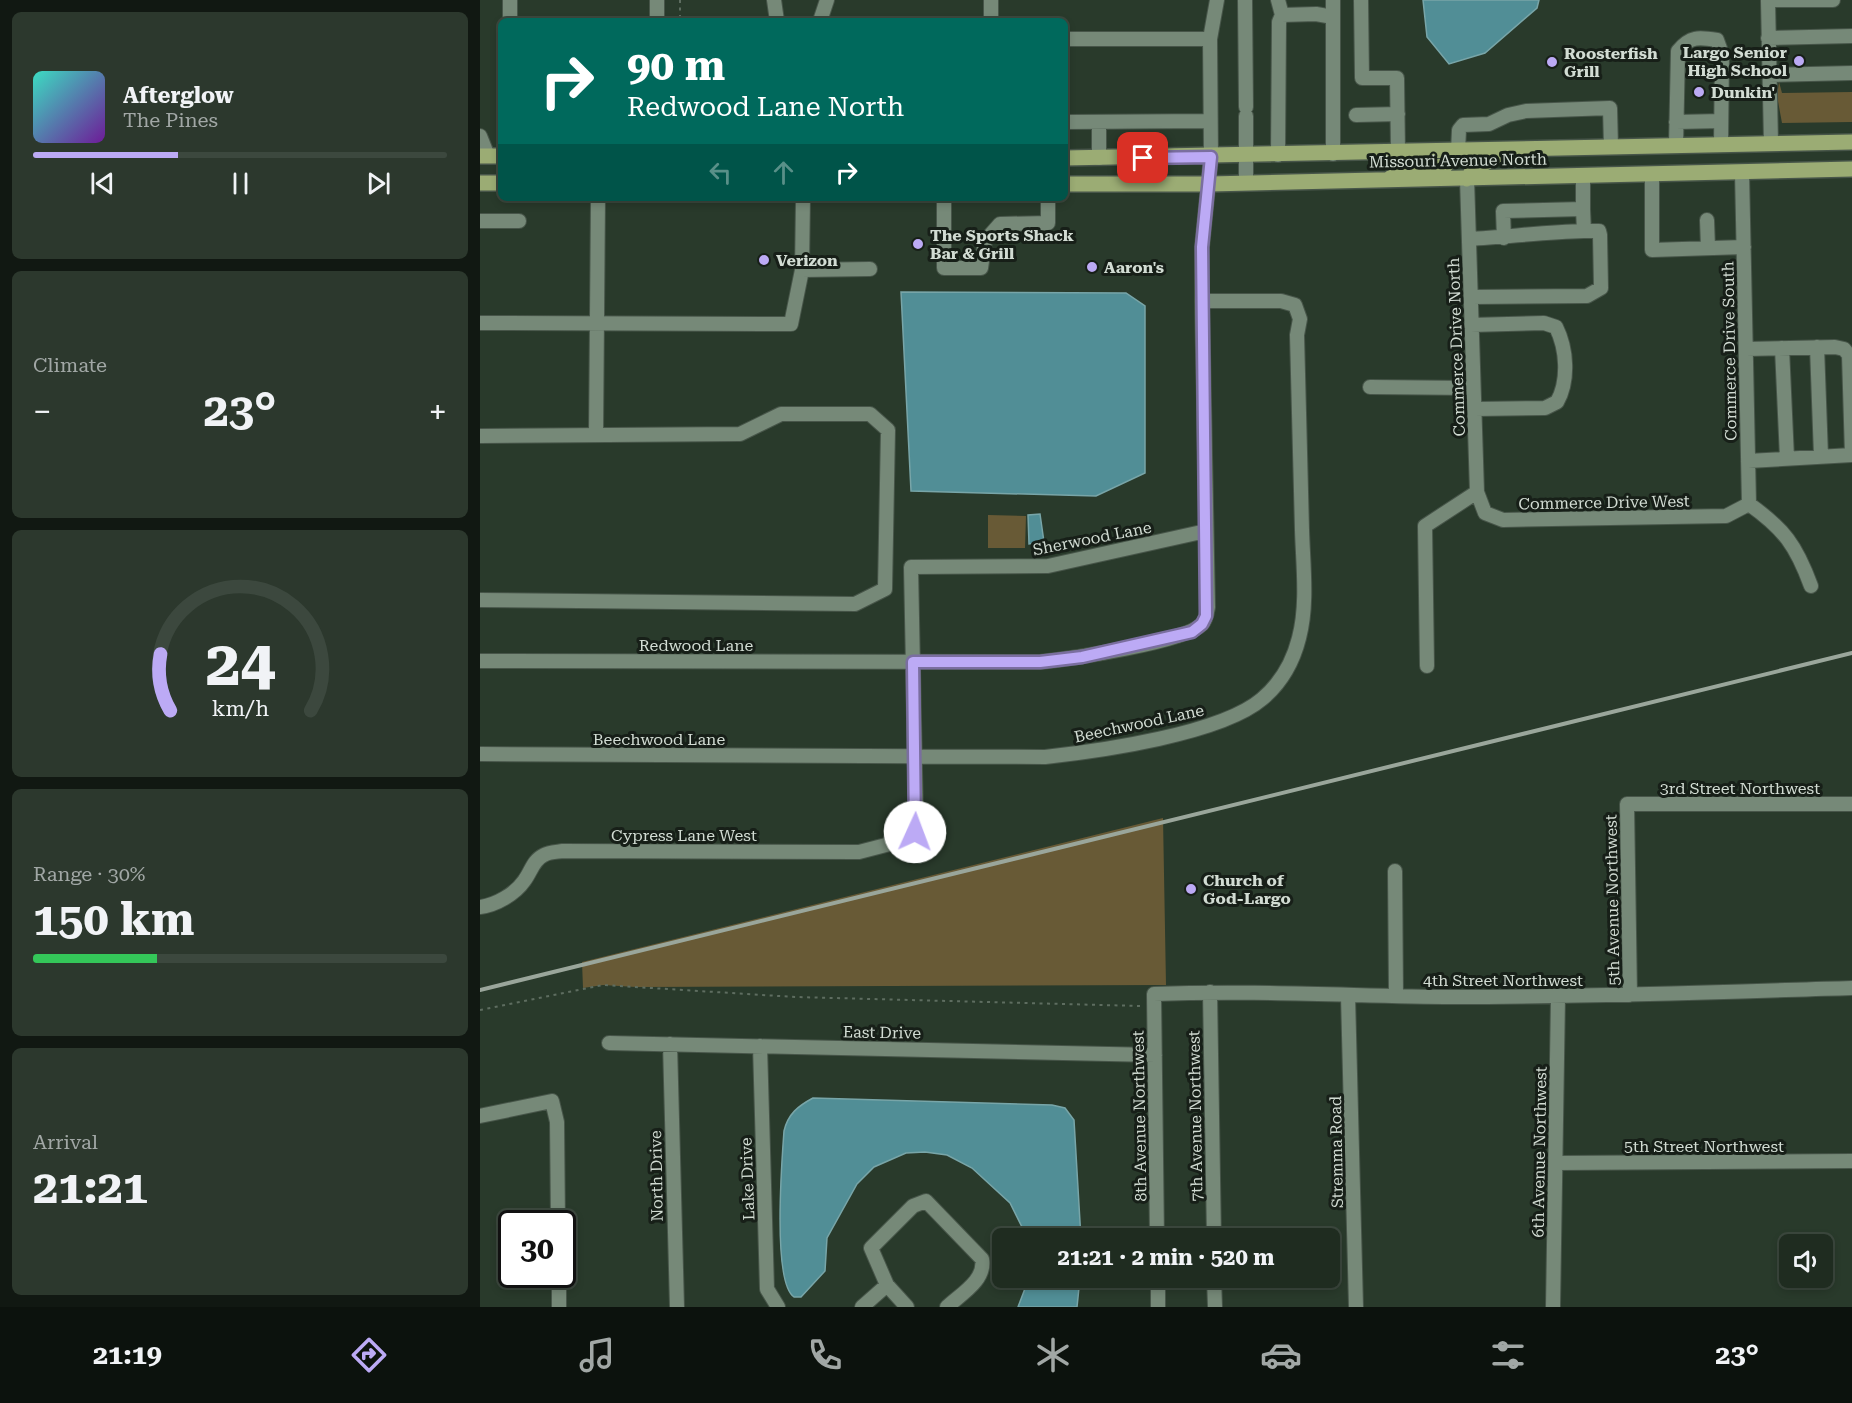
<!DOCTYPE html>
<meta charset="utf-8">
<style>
body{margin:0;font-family:"Roboto Serif",serif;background:#2c382d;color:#f1f3f6;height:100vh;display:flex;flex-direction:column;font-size:22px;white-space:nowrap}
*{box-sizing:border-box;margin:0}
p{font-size:20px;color:#a1a7a5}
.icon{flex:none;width:33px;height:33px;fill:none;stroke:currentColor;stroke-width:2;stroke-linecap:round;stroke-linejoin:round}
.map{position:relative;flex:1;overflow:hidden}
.details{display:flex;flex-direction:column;gap:12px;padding:12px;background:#111812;width:480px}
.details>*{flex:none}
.top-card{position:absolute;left:18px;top:18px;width:570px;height:183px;border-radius:9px;box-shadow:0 3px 9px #0003,0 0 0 2px #3c483e;background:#00695c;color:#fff;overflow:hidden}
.controls{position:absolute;left:1299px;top:1234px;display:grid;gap:12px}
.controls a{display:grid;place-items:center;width:54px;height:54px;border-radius:9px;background:#1f2c20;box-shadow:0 3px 9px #0003,0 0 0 2px #3c483e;font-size:30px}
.speed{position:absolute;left:18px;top:1210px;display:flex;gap:12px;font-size:30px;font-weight:700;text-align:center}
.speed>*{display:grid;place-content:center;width:78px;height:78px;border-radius:50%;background:#1f2c20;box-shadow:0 3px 9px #0003,0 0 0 2px #3c483e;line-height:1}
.speed .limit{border:3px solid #111;border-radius:9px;background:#fff;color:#111}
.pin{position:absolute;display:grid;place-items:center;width:51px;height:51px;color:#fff;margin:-26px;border-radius:12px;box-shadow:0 3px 9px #0006}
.me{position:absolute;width:66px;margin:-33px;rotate:2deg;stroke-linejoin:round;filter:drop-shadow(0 0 4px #0008)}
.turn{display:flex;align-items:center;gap:21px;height:126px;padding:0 30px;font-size:27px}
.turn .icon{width:78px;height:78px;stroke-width:2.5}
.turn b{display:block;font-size:42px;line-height:51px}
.lanes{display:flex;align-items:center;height:57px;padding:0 30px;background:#0003;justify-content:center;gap:30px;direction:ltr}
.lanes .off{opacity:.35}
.big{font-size:45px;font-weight:700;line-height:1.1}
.details .tile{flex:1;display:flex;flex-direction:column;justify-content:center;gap:9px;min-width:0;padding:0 21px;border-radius:9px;background:#2c382d}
.details .dial{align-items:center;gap:0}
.dial svg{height:156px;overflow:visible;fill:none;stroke:#3c483e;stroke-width:7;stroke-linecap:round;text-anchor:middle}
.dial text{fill:#f1f3f6;stroke:none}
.song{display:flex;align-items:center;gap:18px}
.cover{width:72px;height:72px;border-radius:9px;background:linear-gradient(135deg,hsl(170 70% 55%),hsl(280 70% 35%))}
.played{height:6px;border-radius:3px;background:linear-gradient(90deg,#bcaaf5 35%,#3c483e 35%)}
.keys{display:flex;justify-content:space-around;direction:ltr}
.heat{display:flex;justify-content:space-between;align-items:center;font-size:33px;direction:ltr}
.charge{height:9px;border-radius:4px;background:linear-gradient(90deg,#34c759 30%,#3c483e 0)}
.trip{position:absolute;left:512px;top:1228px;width:348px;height:60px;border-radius:9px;background:#1f2c20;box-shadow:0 3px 9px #0003,0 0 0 2px #3c483e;font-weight:700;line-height:60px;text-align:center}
.menu{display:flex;height:96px;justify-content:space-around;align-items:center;background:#0c120d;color:#a1a7a5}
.menu .icon{width:42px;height:42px}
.menu .on{color:#bcaaf5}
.menu b{font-size:27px;color:#f1f3f6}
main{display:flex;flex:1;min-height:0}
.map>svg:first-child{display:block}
.green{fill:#685a36}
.water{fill:#518e96;stroke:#78a5a8;stroke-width:1.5}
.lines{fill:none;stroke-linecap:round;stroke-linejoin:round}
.minor-casing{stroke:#475549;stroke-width:16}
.major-casing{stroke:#475549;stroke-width:18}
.path{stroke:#5e6d60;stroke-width:2;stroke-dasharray:3 4.5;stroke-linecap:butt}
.minor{stroke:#768978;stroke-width:14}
.major{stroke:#9bac74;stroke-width:15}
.rail{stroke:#9aa69b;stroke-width:4}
.route-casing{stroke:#7a6e9f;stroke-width:15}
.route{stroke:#bcaaf5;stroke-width:10}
.poi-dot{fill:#bcaaf5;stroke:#171f18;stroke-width:2}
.labels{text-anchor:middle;stroke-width:6;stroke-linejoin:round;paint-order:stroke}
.poi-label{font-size:16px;font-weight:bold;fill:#d2dcd3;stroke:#171f18;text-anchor:start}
.street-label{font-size:16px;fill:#d2dcd3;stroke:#171f18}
</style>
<main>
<section class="details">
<div class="tile">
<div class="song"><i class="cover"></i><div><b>Afterglow</b><p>The Pines</p></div></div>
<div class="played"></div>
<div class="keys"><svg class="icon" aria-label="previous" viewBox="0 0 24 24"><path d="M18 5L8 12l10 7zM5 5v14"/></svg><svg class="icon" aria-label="pause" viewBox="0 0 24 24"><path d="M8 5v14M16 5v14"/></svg><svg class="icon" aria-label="next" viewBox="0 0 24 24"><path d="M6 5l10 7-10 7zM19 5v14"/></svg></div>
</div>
<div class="tile"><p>Climate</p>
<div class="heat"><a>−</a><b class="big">23°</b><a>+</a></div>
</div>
<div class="tile dial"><svg viewBox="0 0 100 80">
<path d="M14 69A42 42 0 1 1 86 69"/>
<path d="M14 69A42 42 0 0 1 9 40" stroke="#bcaaf5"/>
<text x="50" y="56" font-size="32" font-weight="700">24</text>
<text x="50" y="72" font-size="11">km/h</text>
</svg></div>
<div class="tile"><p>Range · 30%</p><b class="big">150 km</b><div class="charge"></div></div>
<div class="tile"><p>Arrival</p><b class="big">21:21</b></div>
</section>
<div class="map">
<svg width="1372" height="1307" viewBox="0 0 1372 1307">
<rect width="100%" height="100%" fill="#293a2b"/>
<path class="green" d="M1299,82l3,11 70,-1v30l-70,1 -5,-27z
M508,515l38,1 -1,32h-37z
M683,818l3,167 -530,2 -33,-2 -20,3 -1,-26z"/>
<path class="water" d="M943,0h116l-2,8 -52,45 -36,11 -22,-27z
M421,292l225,1 19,13v167l-49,23 -185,-5z
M560,514l4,28 -15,2 -1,-29z
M333,1098l239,7 13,3 9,12 7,119h-53l-18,-36 -38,-35 -25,-13 -22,-3 -19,1 -32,14 -17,17 -30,54 -2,33 -24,26h-7c-22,-15 -12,-138 -10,-166 4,-17 14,-25 29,-33z
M549,1278h51l-3,29h-59z"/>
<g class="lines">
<defs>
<path id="minor" d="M30,0v21
M177,0v21
M294,0l3,21
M765,0l1,107
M798,0l4,15
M881,0l1,78h35l1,74
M1288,0h65
M1288,1l3,142
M853,17v-17
M340,21l7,-21
M511,21v-21
M1288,38l84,-2
M730,39l7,-39
M1288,75l84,-2
M876,115l42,-1
M766,116v67
M585,122l145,-1
M1196,122l45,-1
M0,136l8,20
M1196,145l2,-94c12,-15 21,-14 39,-11l5,14 -1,90
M978,151l1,-21 4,-5 26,-1 19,-9 18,-4 84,-3 1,39
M798,155l1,-133 3,-7 34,-1 17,3v137
M619,158v-36
M1172,174v76l92,-3
M1103,175v34
M987,179l10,313 8,21 18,7 223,-4 23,-12 -7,-332
M464,198v70h37l4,-27 15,-17 48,-1v-25
M1227,220l1,28
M0,221h39
M989,239c38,-2 76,-7 115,-8l-1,-22 -80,2 1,27
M322,270l68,-1
M991,297l116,-1 14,-8 -1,-53 -1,-4h-15
M0,323l311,1 11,-54 1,-72
M991,325l73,-2 12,4c11,22 13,54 1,75l-12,6 -70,1
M1337,347l4,109
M1302,348l5,110
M1266,349l89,-2 9,2 5,6 3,100 -104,6
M890,387l103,1
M116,435l2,-237
M0,436l260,-2 41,-20h89l18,16 -3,159 -30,15 -375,-4
M1269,504c35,25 47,41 62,82
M0,661l560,1c28,-3 146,-20 162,-38 4,-4 5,-11 6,-17l-6,-306v-54l9,-90 -1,-118h-145
M947,666l-2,-140 52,-34
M0,754l565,3c55,-6 176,-23 217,-58 19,-16 31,-37 37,-61 9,-34 4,-73 3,-108 -2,-65 -3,-130 -5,-195l3,-16 -5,-14 -14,-4h-79
M915,871l1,125
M0,907c16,-2 35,-13 44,-26 7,-9 9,-21 20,-26 5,-3 13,-3 19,-4l296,1 50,-13 6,-7 1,-12 -5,-253 137,-1 158,-35
M730,992l4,247
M1150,995l-3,-191h225
M868,996l8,311
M129,1043l546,12
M190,1044l7,263
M280,1046l7,243 11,18
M0,1116l72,-15 5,21 1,102
M1076,1163l296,-2
M677,1239l-3,-245c100,-4 200,2 299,3 133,0 266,-5 399,-9
M79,1275v32
M678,1278v29
M734,1278l1,29
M382,1307l25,-22
M427,1307l-20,-22 -16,-37 42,-42 13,-5 56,58c4,21 -21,35 -35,48
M1073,1307l5,-310"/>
<path id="major" d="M0,156h21
M585,158l787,-16
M910,178l18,-9 37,-3 13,-15
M987,179l6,-9 31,-18
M0,183h21
M585,184h145l642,-15"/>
</defs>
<use href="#minor" class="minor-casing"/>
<use href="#major" class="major-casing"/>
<path class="path" d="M200,0v21
M0,1010l123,-25 192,12 345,9"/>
<use href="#minor" class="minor"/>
<use href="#major" class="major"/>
<path class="rail" d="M0,990l1372,-337"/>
</g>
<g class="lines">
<defs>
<path id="route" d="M435,832l-2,-170h127l42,-5 110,-25 10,-8 4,-8 -4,-369 9,-90 -68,1"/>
</defs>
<use href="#route" class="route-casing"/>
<use href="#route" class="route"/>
</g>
<g class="poi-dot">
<circle cx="1319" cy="61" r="6"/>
<circle cx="1072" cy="62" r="6"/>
<circle cx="1219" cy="92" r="6"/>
<circle cx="438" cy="244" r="6"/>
<circle cx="284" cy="260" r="6"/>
<circle cx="612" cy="267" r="6"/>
<circle cx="711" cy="889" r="6"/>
</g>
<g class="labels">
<g class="poi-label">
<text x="1307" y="58" text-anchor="end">Largo Senior<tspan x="1307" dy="18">High School</tspan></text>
<text x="1084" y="59">Roosterfish<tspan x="1084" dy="18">Grill</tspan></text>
<text x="1231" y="98">Dunkin'</text>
<text x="450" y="241">The Sports Shack<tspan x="450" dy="18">Bar &amp; Grill</tspan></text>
<text x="296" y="266">Verizon</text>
<text x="624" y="273">Aaron's</text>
<text x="723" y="886">Church of<tspan x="723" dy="18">God-Largo</tspan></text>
</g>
<g class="street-label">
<text transform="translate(978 160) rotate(-1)" y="6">Missouri Avenue North</text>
<text transform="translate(976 347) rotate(-92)" y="6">Commerce Drive North</text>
<text transform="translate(1249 351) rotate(-91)" y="6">Commerce Drive South</text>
<text transform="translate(1124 502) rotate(-1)" y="6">Commerce Drive West</text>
<text transform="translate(612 538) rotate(-11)" y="6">Sherwood Lane</text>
<text x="216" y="651">Redwood Lane</text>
<text transform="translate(659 723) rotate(-12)" y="6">Beechwood Lane</text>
<text x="179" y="745">Beechwood Lane</text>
<text x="1260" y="794">3rd Street Northwest</text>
<text x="204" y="841">Cypress Lane West</text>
<text transform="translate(1132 900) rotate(-91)" y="6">5th Avenue Northwest</text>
<text x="1023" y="986">4th Street Northwest</text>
<text transform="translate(402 1032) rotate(1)" y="6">East Drive</text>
<text transform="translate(659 1116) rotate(-91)" y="6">8th Avenue Northwest</text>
<text transform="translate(715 1116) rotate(-91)" y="6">7th Avenue Northwest</text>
<text x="1224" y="1152">5th Street Northwest</text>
<text transform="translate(856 1152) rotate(-91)" y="6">Stremma Road</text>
<text transform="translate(1059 1152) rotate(-89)" y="6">6th Avenue Northwest</text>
<text transform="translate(176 1176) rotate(-91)" y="6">North Drive</text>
<text transform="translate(267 1179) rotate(-92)" y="6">Lake Drive</text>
</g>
</g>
</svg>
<div class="controls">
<a><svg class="icon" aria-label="sound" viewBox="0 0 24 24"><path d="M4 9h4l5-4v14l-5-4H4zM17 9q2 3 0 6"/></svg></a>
</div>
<div class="speed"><div class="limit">30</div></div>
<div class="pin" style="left:663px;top:158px;background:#d93025"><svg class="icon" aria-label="arrive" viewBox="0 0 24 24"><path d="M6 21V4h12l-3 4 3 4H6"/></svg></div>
<svg class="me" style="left:435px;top:832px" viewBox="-20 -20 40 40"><circle r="19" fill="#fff"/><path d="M0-13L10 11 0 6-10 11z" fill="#bcaaf5"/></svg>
<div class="trip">21:21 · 2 min · 520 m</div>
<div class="top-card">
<div class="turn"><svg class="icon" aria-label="right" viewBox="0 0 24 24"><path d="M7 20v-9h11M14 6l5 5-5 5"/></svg><div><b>90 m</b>Redwood Lane North</div></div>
<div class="lanes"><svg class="icon off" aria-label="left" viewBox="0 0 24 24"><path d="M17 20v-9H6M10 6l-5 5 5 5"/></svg><svg class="icon off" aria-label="ahead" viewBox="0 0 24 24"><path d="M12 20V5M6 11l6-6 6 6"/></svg><svg class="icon" aria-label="right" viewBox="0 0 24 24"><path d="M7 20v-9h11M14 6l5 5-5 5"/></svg></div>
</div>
</div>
</main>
<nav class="menu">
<b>21:19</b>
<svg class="icon on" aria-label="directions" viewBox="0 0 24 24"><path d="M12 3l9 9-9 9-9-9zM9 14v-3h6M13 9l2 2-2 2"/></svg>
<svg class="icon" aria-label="music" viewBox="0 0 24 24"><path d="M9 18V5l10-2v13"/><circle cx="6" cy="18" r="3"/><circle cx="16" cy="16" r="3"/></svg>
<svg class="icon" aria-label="phone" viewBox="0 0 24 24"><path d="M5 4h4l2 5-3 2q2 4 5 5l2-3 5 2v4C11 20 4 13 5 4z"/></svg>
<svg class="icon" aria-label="climate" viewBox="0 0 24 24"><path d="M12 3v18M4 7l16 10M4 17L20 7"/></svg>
<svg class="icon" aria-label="car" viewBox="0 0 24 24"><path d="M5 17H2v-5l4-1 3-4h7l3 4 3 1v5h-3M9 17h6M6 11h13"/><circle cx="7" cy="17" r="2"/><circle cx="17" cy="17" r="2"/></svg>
<svg class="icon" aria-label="filters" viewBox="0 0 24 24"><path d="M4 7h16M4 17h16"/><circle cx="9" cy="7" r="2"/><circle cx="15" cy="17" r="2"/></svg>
<b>23°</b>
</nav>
